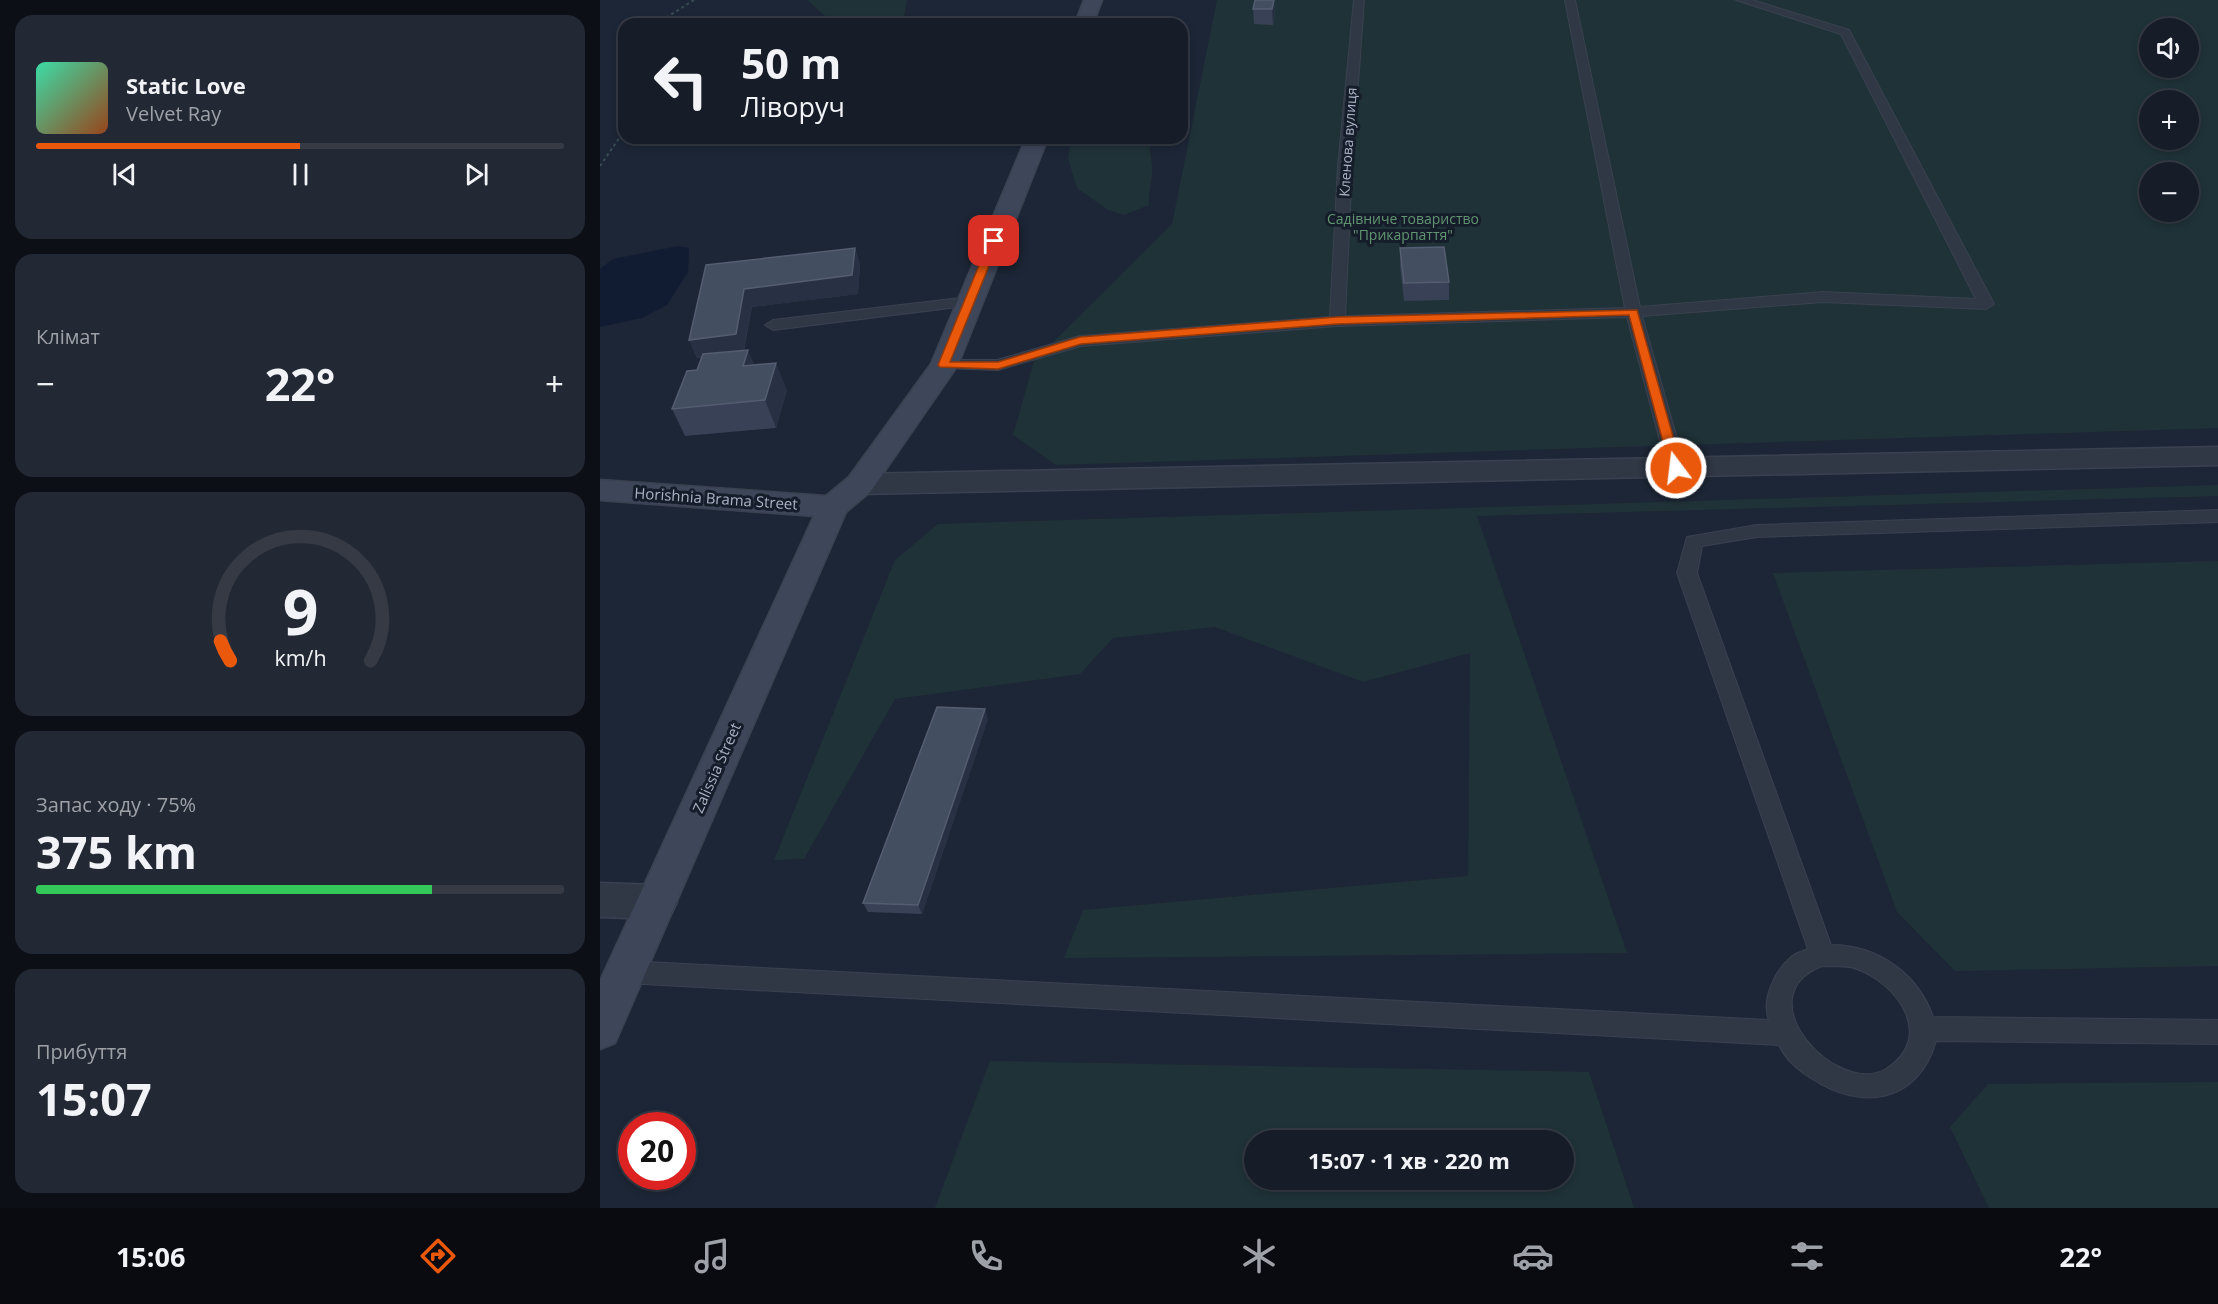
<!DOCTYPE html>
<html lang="uk">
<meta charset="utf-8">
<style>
body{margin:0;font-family:"Open Sans",sans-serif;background:#232934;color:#f1f3f6;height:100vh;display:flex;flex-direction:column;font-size:22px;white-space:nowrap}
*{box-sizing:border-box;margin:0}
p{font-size:20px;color:#9ea1a8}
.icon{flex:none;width:33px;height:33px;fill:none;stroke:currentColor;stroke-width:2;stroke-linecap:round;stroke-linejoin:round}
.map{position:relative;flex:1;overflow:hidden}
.drawer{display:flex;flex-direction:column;gap:15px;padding:15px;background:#0c0f16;width:600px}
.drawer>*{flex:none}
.top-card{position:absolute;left:18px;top:18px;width:570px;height:126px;border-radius:18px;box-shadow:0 3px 9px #0003,0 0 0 2px #353a45;background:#161c28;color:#f1f3f6;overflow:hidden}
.controls{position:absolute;left:1539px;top:18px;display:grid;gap:12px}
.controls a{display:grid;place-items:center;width:60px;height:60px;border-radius:50%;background:#161c28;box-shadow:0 3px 9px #0003,0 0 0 2px #353a45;font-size:30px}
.speed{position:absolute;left:18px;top:1112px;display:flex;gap:12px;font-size:30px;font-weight:700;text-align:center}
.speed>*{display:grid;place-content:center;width:78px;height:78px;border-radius:50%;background:#161c28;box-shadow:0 3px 9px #0003,0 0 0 2px #353a45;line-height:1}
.speed .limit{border:9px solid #d22;background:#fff;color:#111}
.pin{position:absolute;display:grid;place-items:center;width:51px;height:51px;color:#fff;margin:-26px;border-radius:12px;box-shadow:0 3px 9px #0006}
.me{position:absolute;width:66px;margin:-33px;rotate:345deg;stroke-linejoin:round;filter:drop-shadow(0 0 4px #0008)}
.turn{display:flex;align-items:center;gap:21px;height:126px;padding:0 24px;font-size:27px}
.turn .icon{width:78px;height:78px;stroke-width:2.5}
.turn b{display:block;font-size:42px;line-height:51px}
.big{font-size:45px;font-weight:700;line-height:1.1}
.drawer .card{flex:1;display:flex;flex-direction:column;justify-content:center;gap:9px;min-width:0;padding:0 21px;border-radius:18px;background:#232934}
.drawer .dial{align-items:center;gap:0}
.dial svg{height:156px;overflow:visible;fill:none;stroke:#353a45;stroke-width:7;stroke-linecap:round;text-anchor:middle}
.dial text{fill:#f1f3f6;stroke:none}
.song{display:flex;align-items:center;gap:18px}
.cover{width:72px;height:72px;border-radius:9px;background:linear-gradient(135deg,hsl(160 70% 55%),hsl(20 70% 35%))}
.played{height:6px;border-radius:3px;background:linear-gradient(90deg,#ea580c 50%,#353a45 50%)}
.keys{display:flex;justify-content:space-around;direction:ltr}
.heat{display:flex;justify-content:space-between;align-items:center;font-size:33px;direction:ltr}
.charge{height:9px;border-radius:4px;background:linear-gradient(90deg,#34c759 75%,#353a45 0)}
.trip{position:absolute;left:644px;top:1130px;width:330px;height:60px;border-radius:30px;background:#161c28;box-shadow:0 3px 9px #0003,0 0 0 2px #353a45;font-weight:700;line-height:60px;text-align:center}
.dock{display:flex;height:96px;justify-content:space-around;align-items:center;background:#090b10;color:#9ea1a8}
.dock .icon{width:42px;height:42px}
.dock .selected{color:#ea580c}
.dock b{font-size:27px;color:#f1f3f6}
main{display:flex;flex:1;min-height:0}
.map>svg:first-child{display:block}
.green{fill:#1f3237;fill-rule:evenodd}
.water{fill:#111c33}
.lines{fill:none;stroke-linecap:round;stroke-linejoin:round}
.lane-casing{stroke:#3a4150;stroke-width:2}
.street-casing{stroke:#3a4150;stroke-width:3}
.secondary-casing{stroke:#3a4150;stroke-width:3}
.path{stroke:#374c50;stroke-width:2;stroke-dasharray:3 3;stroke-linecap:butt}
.lane{fill:#303846;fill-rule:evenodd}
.street{fill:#303846;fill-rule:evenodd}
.secondary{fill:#3e465a;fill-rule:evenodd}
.wall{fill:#384155}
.shaded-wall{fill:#283144}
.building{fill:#444e61;stroke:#545d71;stroke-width:1.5}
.route{fill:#ea580c;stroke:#983908;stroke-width:1.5}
.labels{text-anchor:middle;stroke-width:6;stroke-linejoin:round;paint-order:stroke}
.far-street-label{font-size:14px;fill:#aab2c4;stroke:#161d2a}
.far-park-label{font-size:14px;fill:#619571;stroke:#161d2a}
.street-label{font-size:15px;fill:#aab2c4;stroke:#161d2a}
</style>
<main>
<section class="drawer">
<div class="card">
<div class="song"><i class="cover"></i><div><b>Static Love</b><p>Velvet Ray</p></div></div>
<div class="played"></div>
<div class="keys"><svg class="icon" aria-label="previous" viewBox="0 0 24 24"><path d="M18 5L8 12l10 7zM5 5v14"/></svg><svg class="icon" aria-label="pause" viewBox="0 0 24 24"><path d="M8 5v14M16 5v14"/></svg><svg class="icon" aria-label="next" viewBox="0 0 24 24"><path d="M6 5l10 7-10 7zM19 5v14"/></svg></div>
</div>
<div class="card"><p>Клімат</p>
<div class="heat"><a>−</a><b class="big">22°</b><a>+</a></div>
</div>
<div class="card dial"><svg viewBox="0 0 100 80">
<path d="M14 69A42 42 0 1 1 86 69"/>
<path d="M14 69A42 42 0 0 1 9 59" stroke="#ea580c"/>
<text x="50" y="56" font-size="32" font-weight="700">9</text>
<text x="50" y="72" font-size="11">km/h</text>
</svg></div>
<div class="card"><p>Запас ходу · 75%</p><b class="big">375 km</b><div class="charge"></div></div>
<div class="card"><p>Прибуття</p><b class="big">15:07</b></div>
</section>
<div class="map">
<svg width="1618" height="1208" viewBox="0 0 1618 1208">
<rect width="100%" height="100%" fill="#1d2636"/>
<path class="green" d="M207,0h100l-2,13 -5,11h-66z
M617,0h1001v428l-1162,37 -43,-30 21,-74 138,-137zM1550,28h38v40h-38zM1550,100h38v40h-38zM1550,172h38v40h-38z
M471,138h79c-2,10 2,19 2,29 1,12 -4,25 -3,38l-25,10 -16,-5 -31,-22 -9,-29z
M1618,485v11l-741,20 150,437 -563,5 19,-48 385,-34 2,-223 -107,29 -148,-55 -102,11 -33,36 -185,25 -91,160 -30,1 121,-300 43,-36z
M1618,561v405l-263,5 -58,-59 -124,-339z
M390,1061l599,11 45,136h-699zM654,1140h309v39h-309z
M1618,1082v126h-229l-39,-81 38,-43z"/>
<path class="water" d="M78,246l11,2 -1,24 -21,33 -25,13 -42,9v-58l13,-10z"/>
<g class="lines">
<defs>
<path id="lane" d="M754,0h10l-12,167 -7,149 280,-8 -60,-308h10l65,307 183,-15 153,7 -135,-265 -105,-34h16l97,30 145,274 -8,5 -163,-7 -181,14 43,151 -3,4h-12l-3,-4 -40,-150 -290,9 -256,20 -83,24 -60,-2 -2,-3 2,-3 6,-2h53l83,-24 250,-19 8,-150z
M369,297l5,2 3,3 -3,3 -201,25 -8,-5 8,-5z
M1618,510v12l-461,15 -55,9 -5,27 134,372c46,0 87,28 102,72l285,3v24l-282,-3c-18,63 -76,70 -125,37 -13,-8 -26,-20 -32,-33l-1153,-62 -9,-3 -3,-8 3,-8 9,-3 1143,59c-8,-20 6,-49 21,-62 5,-5 12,-6 18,-9l-131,-376 10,-36 70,-12zM1222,966c10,1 23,-1 32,2 44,14 82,70 32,101 -48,29 -143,-72 -64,-103z"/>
<path id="street" d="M1618,447v18l-1358,29 -11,-3 -4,-7 4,-7 11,-3z
M0,883l57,2 14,5 6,12 -6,12 -14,5 -57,-2z"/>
<path id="secondary" d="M484,0h18l-9,24h-18z
M426,138h22l-90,227 -87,126 -25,21 -231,531 -15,6v-68l214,-465 -214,-16v-20l226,16 23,-19 82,-113z"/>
</defs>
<use href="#lane" class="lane-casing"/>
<use href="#street" class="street-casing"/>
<use href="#secondary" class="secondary-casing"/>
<path class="path" d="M56,24l38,-24
M0,166l24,-35"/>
<use href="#lane" class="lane"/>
<use href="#street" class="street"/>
<use href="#secondary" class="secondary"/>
</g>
<path class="wall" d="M674,0l1,13 -2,12 -19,-1 -1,-15z
M255,248l5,17 -2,29 -106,13 -8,43 11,15 32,25 -11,38 -91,8 -13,-27 25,-39 4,-12h-4l-8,-18z
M800,248l49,34v18l-45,1 -4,-35z
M388,719l-66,195 -54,-2 -5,-9z"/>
<path class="shaded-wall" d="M674,0l1,13 -2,12 -1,-16z
M255,248l5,17 -2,29 -106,13 -9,46 -46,5 -8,-18 55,-51z
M148,350l11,26 -16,-10z
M176,363l11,27 -11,38 -11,-28z
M385,709l3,10 -66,195 -4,-9z"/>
<path class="building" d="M655,0h19l-2,9h-19z
M844,247l5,35 -45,1 -4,-35z
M255,248l-3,27 -108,14 -8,45 -47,6 17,-75z
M148,350l-5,16 33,-3 -11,37 -93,9 15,-38 10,-1 6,-16z
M337,707l48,2 -67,196 -55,-2z"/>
<path class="route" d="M394,238l5,3 -49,121h48l82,-25 257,-20 300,-7 45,158 -6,3 -6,-3 -41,-153 -292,9 -256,20 -83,25 -58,-2 -2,-2 51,-124z"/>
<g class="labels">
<g class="far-street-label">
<text transform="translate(748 142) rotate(-86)" y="5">Кленова вулиця</text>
</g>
<g class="far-park-label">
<text x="803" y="224">Садівниче товариство<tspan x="803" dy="16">"Прикарпаття"</tspan></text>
</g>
<g class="street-label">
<text transform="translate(116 499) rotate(4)" y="5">Horishnia Brama Street</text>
<text transform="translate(117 768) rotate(-66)" y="5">Zalissia Street</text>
</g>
</g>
</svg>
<div class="controls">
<a><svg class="icon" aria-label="sound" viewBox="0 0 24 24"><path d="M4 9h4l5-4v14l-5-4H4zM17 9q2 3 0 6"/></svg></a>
<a>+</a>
<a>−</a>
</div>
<div class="speed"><div class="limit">20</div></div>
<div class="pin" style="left:394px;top:241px;background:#d93025"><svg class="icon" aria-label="arrive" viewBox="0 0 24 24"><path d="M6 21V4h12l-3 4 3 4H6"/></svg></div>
<svg class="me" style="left:1076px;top:468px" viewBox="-20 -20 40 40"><circle r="17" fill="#ea580c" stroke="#fff" stroke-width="3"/><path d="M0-11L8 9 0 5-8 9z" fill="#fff"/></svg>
<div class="trip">15:07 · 1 хв · 220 m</div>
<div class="top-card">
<div class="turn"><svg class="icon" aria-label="left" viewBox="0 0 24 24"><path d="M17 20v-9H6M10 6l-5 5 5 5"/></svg><div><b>50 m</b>Ліворуч</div></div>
</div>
</div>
</main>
<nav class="dock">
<b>15:06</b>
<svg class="icon selected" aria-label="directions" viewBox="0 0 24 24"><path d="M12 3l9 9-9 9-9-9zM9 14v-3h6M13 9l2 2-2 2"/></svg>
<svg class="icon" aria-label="music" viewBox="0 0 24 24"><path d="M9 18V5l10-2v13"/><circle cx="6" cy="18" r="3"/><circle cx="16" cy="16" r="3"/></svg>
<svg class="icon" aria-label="phone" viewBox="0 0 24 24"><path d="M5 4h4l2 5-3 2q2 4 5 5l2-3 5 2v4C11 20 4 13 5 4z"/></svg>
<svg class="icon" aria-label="climate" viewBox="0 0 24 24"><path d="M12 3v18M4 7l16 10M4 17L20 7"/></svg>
<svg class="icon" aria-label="car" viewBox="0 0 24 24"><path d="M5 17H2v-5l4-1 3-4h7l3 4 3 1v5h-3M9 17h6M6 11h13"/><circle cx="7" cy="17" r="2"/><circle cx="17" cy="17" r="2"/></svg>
<svg class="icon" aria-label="filters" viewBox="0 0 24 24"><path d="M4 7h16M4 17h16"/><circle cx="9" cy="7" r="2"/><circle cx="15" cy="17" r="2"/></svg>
<b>22°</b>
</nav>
